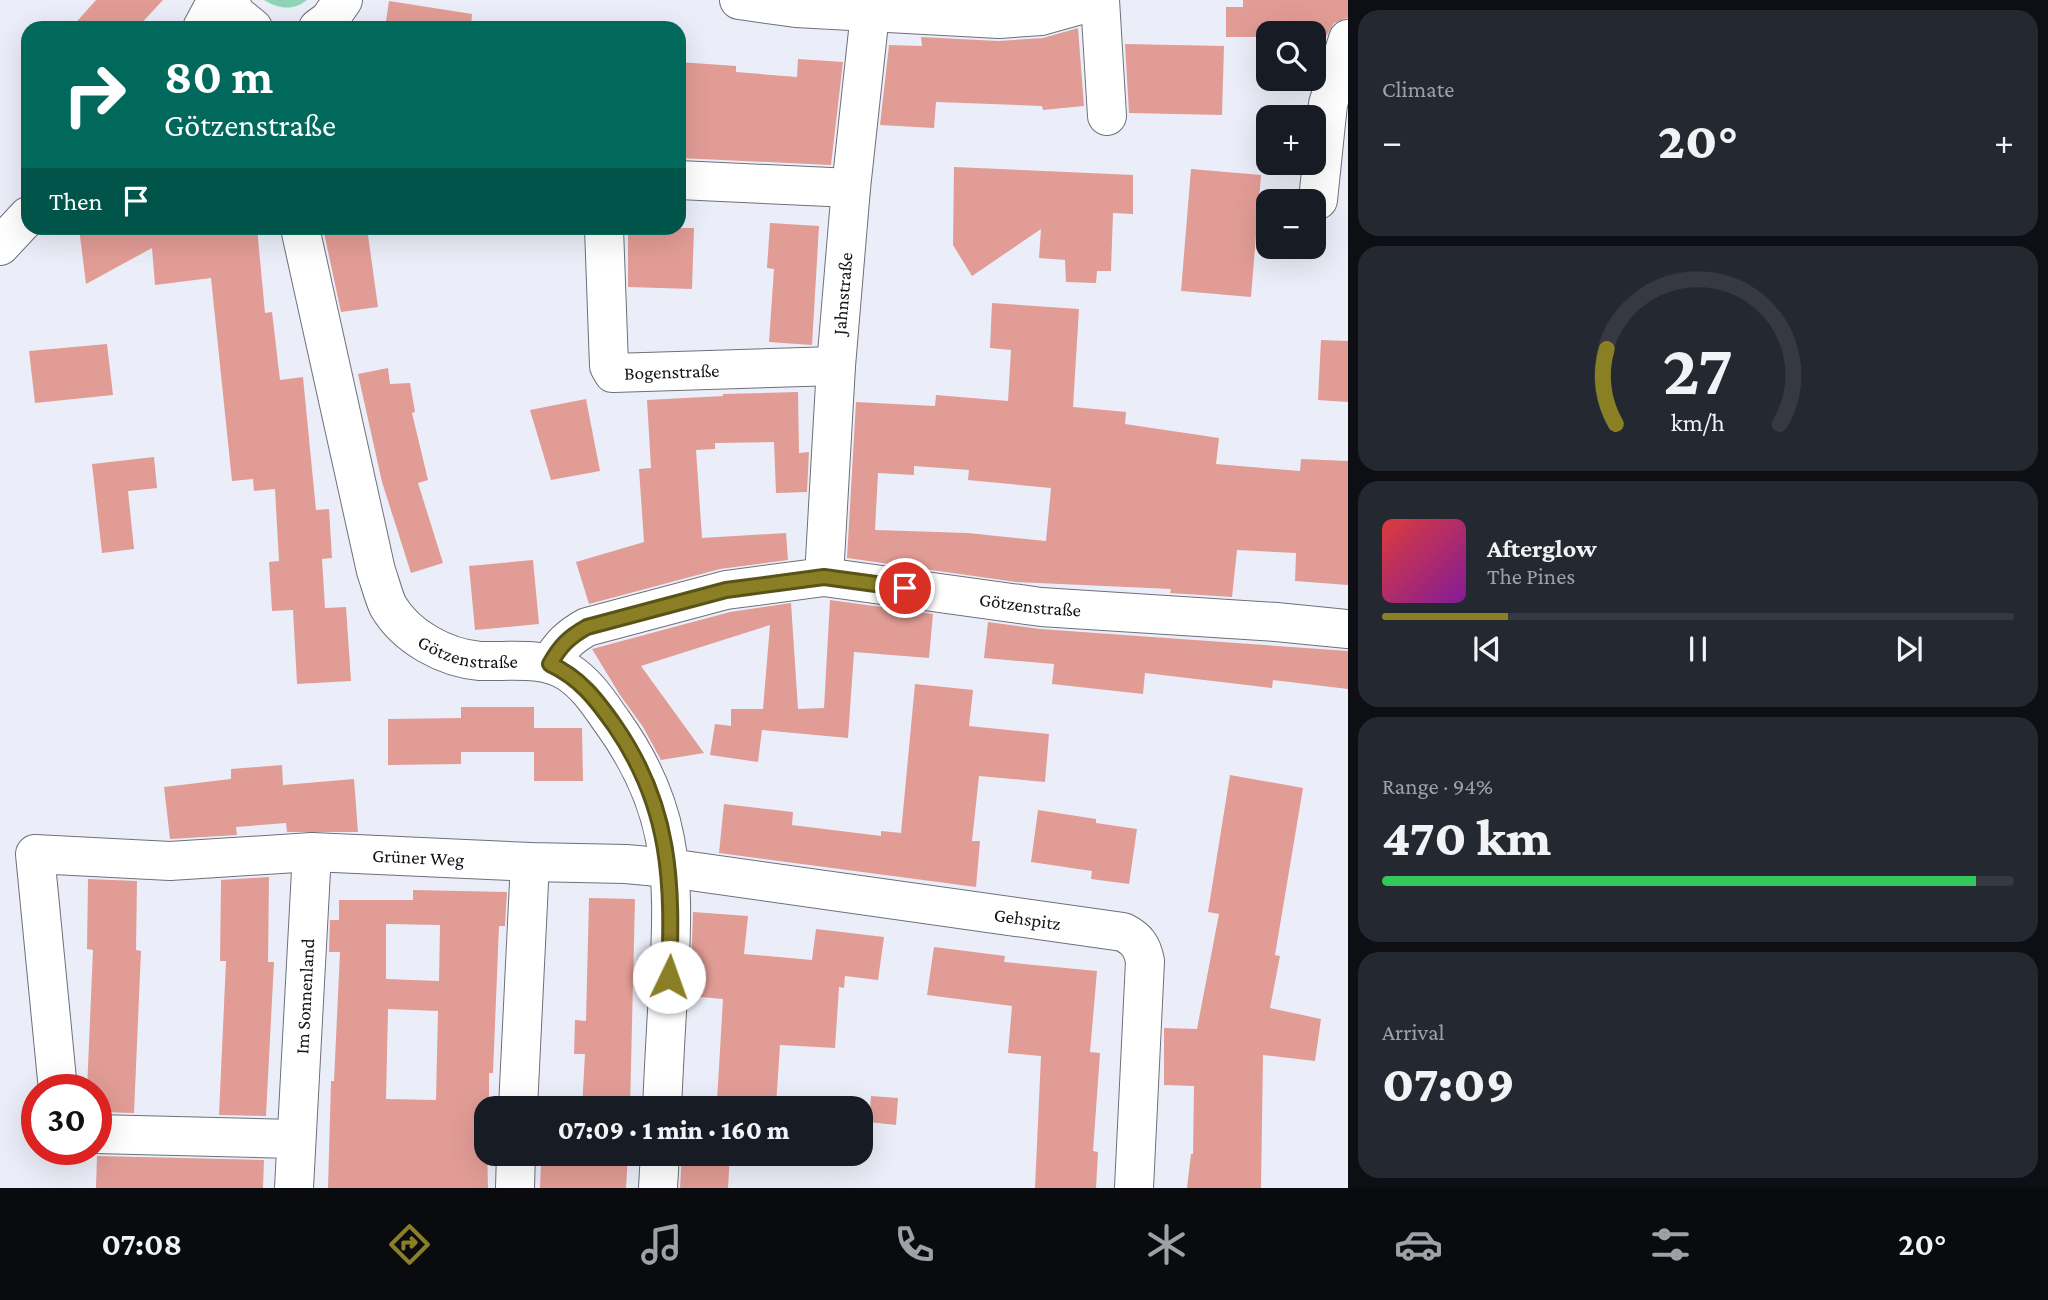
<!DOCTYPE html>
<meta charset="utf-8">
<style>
body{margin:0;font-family:"Crimson Pro",serif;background:#242831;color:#f1f3f6;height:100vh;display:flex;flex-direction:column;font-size:26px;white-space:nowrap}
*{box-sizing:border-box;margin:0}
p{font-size:23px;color:#9ea1a6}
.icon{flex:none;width:38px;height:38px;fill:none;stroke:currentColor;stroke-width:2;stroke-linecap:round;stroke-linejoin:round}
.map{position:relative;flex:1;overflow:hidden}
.details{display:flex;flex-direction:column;gap:10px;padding:10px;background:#0d0f14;width:700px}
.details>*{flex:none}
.banner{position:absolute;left:21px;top:21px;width:665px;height:214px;border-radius:21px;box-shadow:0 7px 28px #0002;background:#00695c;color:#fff;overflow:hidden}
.buttons{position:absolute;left:1256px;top:21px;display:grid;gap:14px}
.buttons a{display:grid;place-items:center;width:70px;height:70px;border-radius:14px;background:#171b24;box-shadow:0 7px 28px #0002;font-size:35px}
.speed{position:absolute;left:21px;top:1074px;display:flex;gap:14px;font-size:35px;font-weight:700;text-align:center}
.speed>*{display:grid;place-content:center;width:91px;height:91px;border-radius:50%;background:#171b24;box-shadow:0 7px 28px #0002;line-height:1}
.speed .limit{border:10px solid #d22;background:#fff;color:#111}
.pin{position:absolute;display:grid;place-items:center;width:60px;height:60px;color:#fff;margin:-30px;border:4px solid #fff;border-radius:50%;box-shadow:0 2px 7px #0007}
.me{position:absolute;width:77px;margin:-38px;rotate:3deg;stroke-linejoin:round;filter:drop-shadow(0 0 5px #0008)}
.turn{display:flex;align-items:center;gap:24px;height:147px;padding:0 28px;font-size:32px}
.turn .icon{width:91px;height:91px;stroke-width:2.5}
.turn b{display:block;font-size:49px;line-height:60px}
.then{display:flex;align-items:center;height:66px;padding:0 28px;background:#0003;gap:14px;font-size:26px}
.big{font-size:52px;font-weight:800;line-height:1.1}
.details .widget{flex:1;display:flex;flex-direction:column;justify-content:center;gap:10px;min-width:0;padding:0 24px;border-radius:21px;background:#242831}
.details .dial{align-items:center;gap:0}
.dial svg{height:182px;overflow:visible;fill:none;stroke:#363941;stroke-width:7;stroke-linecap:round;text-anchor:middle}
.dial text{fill:#f1f3f6;stroke:none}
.song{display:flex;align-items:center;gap:21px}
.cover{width:84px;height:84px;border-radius:10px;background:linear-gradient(135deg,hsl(0 70% 55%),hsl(290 70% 35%))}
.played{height:7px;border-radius:4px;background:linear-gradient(90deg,#8b7f25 20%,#363941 20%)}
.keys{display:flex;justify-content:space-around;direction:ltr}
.heat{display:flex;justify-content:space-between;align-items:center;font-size:38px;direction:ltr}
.charge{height:10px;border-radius:5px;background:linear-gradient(90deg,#34c759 94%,#363941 0)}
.trip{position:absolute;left:474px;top:1096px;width:399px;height:70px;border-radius:21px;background:#171b24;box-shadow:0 7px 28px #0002;font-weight:800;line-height:70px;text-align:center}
.tabs{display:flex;height:112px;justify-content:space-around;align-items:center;background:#090b0e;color:#9ea1a6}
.tabs .icon{width:49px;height:49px}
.tabs .active{color:#8b7f25}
.tabs b{font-size:32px;color:#f1f3f6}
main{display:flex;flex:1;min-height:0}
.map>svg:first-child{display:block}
.green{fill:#8fd5b5}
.building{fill:#e29c96;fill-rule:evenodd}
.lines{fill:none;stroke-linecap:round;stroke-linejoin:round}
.minor-casing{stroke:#6e7079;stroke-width:40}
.minor{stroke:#fff;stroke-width:38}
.route-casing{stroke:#5a5318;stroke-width:18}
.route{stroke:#8b7f25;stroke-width:12}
.labels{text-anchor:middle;stroke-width:7;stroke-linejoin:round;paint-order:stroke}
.street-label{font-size:19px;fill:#121316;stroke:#fbfbfd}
</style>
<main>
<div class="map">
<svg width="1348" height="1188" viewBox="0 0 1348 1188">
<rect width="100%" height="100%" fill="#ebeef8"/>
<path class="green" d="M264,0h43c-14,11 -28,9 -43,0z"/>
<path class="building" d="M96,0h67l-26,28h-66z
M1243,0h105v18l-14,5 -8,14h-12v-4h-45v4h-43v-30h17z
M389,1l83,13 -1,14h-86z
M1078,28l6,78 -41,4 -1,-4 -106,-4 -2,26 -54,-3 9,-80 33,1 -1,-9 77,4 45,-3z
M1125,44l99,2 -2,69 -93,-2z
M798,59l45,3 -12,103 -152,-7v-96l57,4v6l61,5z
M954,167l179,8v39l-20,-1 -2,58h-14l-1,12 -30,-1 -1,-22 -26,-2 2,-29 -69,47 -19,-31z
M1191,169l70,6 -10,122 -70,-6z
M770,223l49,3 -7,119 -43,-3 5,-73 -7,-1z
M79,228h178l8,85 7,-1 8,68 23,-3 13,133 13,-1 3,49 -10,1 3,49 21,-1 5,74 -54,3 -4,-74 -21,1 -3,-49 10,-1 -4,-72 -21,2 -1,-12 -21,2 -21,-203 -56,7 -3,-37 -66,36z
M323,228h44l11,79 -37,5z
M628,228h66l-2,61 -64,-2z
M992,303l87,6 -6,98 53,5 -1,12 94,14 -3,26 84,7 1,-12 47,2v124l-53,-4 1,-28 -59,-3 -5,47 -62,-4 1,-4 -155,-7 -169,-24 9,-156 79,4 1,-11 72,6 3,-51 -21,-2zM914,466l55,4 -1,10 83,8 -5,53 -78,-8 -93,-3 3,-57 36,2z
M1321,340l27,1v61l-30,-2z
M107,344l6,51 -78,8 -6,-52z
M388,368l2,16 20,-1 5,29 -3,1 16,67 -10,3 25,80 -32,10 -29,-91 -24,-108z
M798,392l1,61 10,-1 -2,40 -31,1 -2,-51 -59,1v6l-19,1 6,88 84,-5 2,27 -68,9 -131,35 -13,-42 68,-20 -5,-73 12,-1 -4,-68 76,-4v-2z
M586,399l14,72 -49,9 -21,-70z
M154,457l3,31 -29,3 6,58 -32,4 -10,-89z
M533,560l6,64 -64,6 -6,-64z
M830,600l103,14 -4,44 -75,-6 -6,86 -86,-8 -4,32 -48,-7 5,-31 16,2v-17h32l7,-84 -129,41 63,87 -43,7 -18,-33 -23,-32 -28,-46 138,-37 61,-9 7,106 26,-1z
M988,622l52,7 308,22v38l-75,-9 -1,8 -127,-15 -2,21 -91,-10 2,-20 -70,-6z
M915,684l58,6 -4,36 80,8 -4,48 -66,-6 -7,65h8l-4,46 -257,-34 5,-49 69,8 -1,13 89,11v-5l20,2z
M461,707h73v21h48l1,53h-49v-29h-73v12l-73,1v-46l73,-1z
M282,765l1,20 71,-6 4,53h-71l-1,-9 -50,4 1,8 -67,4 -6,-52 67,-8v-10z
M1230,775l73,13 -28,167 5,1 -10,52 51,11 -6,42 -52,-6 -2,133h-74l4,-34h2l1,-68 -30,-1v-57l33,1 22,-115 -11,-2z
M1038,810l58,9v4l41,6 -8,55 -38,-5 1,-8 -61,-9z
M269,877l-1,85h6l-8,154 -47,-1 7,-154h-6l1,-81z
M88,879l49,2 -1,69 5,1 -7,162 -34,-1v-4h-4v-18h-9l6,-140 -6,-1z
M413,890l94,2 -2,34h-6l-6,147h-4v35h-3l2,80h-160l3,-107h3l6,-129h-11l1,-32h9v-20h74zM386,924l54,1 -1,56 -53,-2zM388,1009l50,2 -2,89 -50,-1z
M589,898l46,1 -5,209h-48l3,-54h-11l1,-34 11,1z
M693,912l55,4 -4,38 68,6 4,-31 68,8 -6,43 -33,-4 -1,12 -5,-1 -4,61 -55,-3 -4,60 -59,-4 6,-102 -33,-3z
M934,947l71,9 -1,6 93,9 -7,81 10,1 -7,98 5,1 -2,36h-61l6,-132 -33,-3 4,-47 -85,-11z
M871,1096l27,2 -2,27 -27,-3z
M579,1153h49l-2,35h-86l1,-26 38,1z
M682,1153h48l-2,35h-48z
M97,1156l167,4 -1,28h-167z"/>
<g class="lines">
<defs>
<g id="minor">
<path d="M228,0l9,15 16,13"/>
<path d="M739,0l57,8 203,11 42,-3 57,-16"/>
<path d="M1100,0l7,116"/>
<path d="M202,28l15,-28"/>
<path d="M318,28l11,-8 14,-20"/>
<path d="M679,180l172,8"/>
<path d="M1318,200l10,-96 20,-65"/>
<path id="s1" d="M300,228l76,343c4,11 7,24 12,35 18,31 57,52 92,55 29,1 62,-5 88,11 20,13 32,33 45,51 25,35 44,74 52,116 9,46 6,95 4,142 -3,42 -5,84 -7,127"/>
<path id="s2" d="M604,228l5,138 4,7 223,-7"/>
<path d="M0,246l28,-30"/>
<path id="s3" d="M824,577l12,-211 15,-178 19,-175"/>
<path id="s4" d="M550,664c10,-18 19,-27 37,-37l139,-37 98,-13 217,30 235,15 72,7"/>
<path id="s5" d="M58,1090l-23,-236 135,7 142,-9 218,10 96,2 43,4 454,64c14,7 19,14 22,29l-11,227"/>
<path d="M518,1108l12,-246"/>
<path d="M96,1134l199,5"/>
<path id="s6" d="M294,1188l18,-336"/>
<path d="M515,1188l1,-35"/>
<path d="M658,1188l2,-35"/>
</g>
</defs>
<use href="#minor" class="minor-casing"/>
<use href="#minor" class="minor"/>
</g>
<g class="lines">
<defs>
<path id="route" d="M669,977c4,-95 2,-170 -54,-251 -19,-27 -35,-48 -65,-62 10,-18 19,-27 37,-37l139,-37 98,-13 81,11"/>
</defs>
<use href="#route" class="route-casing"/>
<use href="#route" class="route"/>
</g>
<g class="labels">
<g class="street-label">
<text dy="7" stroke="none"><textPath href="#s3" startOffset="284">Jahnstraße</textPath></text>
<text dy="7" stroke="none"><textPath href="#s2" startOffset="205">Bogenstraße</textPath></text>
<text dy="7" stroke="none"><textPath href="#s4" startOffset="504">Götzenstraße</textPath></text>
<text dy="7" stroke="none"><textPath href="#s1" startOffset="486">Götzenstraße</textPath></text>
<text dy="7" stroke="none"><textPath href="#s5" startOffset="621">Grüner Weg</textPath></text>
<text dy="7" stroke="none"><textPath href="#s5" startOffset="1234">Gehspitz</textPath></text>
<text dy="7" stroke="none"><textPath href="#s6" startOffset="192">Im Sonnenland</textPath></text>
</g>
</g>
</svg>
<div class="buttons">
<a><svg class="icon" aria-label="search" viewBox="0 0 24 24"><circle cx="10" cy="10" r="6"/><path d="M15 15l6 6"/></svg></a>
<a>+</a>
<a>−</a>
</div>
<div class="speed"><div class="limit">30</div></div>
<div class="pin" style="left:905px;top:588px;background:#d93025"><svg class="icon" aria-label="arrive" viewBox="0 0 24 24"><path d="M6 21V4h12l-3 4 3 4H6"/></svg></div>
<svg class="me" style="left:669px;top:977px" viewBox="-20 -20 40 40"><circle r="19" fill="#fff"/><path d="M0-13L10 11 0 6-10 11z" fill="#8b7f25"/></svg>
<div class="trip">07:09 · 1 min · 160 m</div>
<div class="banner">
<div class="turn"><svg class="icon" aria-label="right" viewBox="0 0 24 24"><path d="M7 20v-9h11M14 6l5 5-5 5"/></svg><div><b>80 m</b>Götzenstraße</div></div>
<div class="then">Then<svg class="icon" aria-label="arrive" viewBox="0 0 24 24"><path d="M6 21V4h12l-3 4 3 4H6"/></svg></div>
</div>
</div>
<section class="details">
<div class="widget"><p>Climate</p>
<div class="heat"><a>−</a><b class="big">20°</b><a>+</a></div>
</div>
<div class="widget dial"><svg viewBox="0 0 100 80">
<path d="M14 69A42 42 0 1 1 86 69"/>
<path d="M14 69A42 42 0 0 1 10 36" stroke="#8b7f25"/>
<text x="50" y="56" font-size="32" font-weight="700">27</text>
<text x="50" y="72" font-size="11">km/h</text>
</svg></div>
<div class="widget">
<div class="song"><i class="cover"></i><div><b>Afterglow</b><p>The Pines</p></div></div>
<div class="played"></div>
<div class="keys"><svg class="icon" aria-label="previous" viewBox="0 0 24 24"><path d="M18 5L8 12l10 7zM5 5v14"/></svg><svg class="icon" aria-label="pause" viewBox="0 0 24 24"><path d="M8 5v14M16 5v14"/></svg><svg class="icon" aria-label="next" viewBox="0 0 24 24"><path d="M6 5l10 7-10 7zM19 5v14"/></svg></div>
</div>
<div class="widget"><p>Range · 94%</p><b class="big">470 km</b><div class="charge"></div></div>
<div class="widget"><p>Arrival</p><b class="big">07:09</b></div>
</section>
</main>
<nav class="tabs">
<b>07:08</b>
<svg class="icon active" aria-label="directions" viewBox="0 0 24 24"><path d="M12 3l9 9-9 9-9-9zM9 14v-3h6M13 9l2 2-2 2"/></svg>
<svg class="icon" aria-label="music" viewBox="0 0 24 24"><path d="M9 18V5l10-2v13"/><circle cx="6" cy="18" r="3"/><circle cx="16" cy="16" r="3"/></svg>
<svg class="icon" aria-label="phone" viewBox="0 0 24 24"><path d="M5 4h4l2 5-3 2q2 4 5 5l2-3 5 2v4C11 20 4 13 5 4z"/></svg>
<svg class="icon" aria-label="climate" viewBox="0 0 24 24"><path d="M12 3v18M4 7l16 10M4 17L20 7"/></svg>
<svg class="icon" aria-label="car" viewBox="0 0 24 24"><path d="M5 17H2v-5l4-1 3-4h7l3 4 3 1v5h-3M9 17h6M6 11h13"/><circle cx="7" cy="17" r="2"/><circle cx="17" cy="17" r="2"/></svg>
<svg class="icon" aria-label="filters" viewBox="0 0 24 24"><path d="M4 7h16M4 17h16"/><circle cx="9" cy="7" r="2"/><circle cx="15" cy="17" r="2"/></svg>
<b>20°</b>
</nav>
